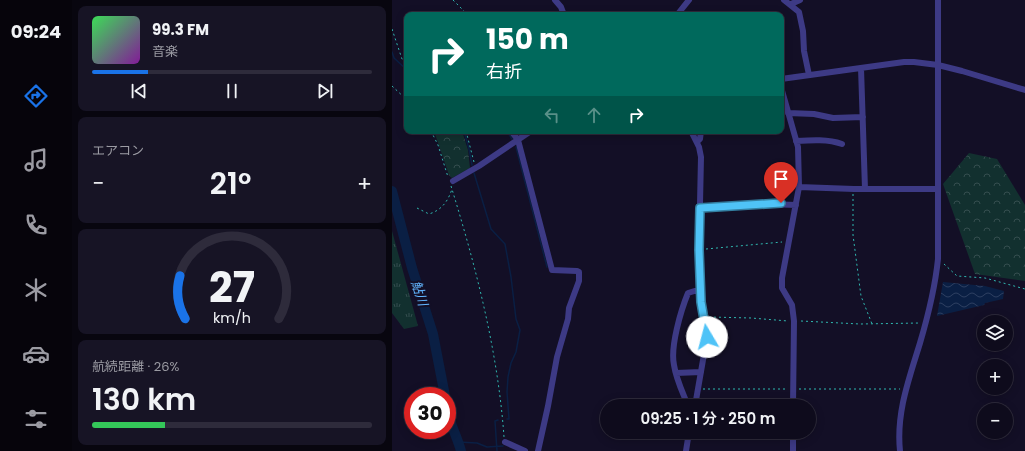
<!DOCTYPE html>
<html lang="ja">
<meta charset="utf-8">
<style>
body{margin:0;font-family:Poppins,"Noto Sans JP",sans-serif;background:#171425;color:#f1f3f6;height:100vh;display:flex;flex-direction:column;font-size:15px;white-space:nowrap}
*{box-sizing:border-box;margin:0}
p{font-size:13px;color:#9b9ba3}
.icon{flex:none;width:22px;height:22px;fill:none;stroke:currentColor;stroke-width:2;stroke-linecap:round;stroke-linejoin:round}
.map{position:relative;flex:1;overflow:hidden}
.side{display:flex;flex-direction:column;gap:6px;padding:6px;background:#08060f;width:320px}
.side>*{flex:none}
.top-card{position:absolute;left:12px;top:12px;width:380px;height:122px;border-radius:8px;box-shadow:0 2px 10px #0003,0 0 0 1px #2e2b3b;background:#00695c;color:#fff;overflow:hidden}
.fabs{position:absolute;left:585px;top:315px;display:grid;gap:8px}
.fabs a{display:grid;place-items:center;width:36px;height:36px;border-radius:50%;background:#0e0b1c;box-shadow:0 2px 10px #0003,0 0 0 1px #2e2b3b;font-size:20px}
.speed{position:absolute;left:12px;top:387px;display:flex;gap:8px;font-size:20px;font-weight:700;text-align:center}
.speed>*{display:grid;place-content:center;width:52px;height:52px;border-radius:50%;background:#0e0b1c;box-shadow:0 2px 10px #0003,0 0 0 1px #2e2b3b;line-height:1}
.speed .limit{border:6px solid #d22;background:#fff;color:#111}
.pin{position:absolute;display:grid;place-items:center;width:34px;height:34px;color:#fff;margin:-41px -17px;border-radius:50% 50% 50% 0;rotate:-45deg;box-shadow:0 0 4px #0007}
.pin .icon{rotate:45deg}
.me{position:absolute;width:44px;margin:-22px;rotate:352deg;stroke-linejoin:round;filter:drop-shadow(0 0 3px #0008)}
.turn{display:flex;align-items:center;gap:14px;height:84px;padding:0 16px;font-size:18px}
.turn .icon{width:52px;height:52px;stroke-width:2.5}
.turn b{display:block;font-size:28px;line-height:34px}
.lanes{display:flex;align-items:center;height:38px;padding:0 16px;background:#0003;justify-content:center;gap:20px;direction:ltr}
.lanes .off{opacity:.35}
.big{font-size:30px;font-weight:600;line-height:1.1}
.side .card{flex:1;display:flex;flex-direction:column;justify-content:center;gap:6px;min-width:0;padding:0 14px;border-radius:8px;background:#171425}
.side .dial{align-items:center;gap:0}
.dial svg{height:104px;overflow:visible;fill:none;stroke:#2e2b3b;stroke-width:7;stroke-linecap:round;text-anchor:middle}
.dial text{fill:#f1f3f6;stroke:none}
.song{display:flex;align-items:center;gap:12px}
.cover{width:48px;height:48px;border-radius:6px;background:linear-gradient(135deg,hsl(130 70% 55%),hsl(290 70% 35%))}
.played{height:4px;border-radius:2px;background:linear-gradient(90deg,#1a73e8 20%,#2e2b3b 20%)}
.keys{display:flex;justify-content:space-around;direction:ltr}
.heat{display:flex;justify-content:space-between;align-items:center;font-size:22px;direction:ltr}
.charge{height:6px;border-radius:3px;background:linear-gradient(90deg,#34c759 26%,#2e2b3b 0)}
.trip{position:absolute;left:208px;top:399px;width:216px;height:40px;border-radius:20px;background:#0e0b1c;box-shadow:0 2px 10px #0003,0 0 0 1px #2e2b3b;font-weight:600;line-height:40px;text-align:center}
main{display:flex;flex:1;min-height:0}
.tab-bar{display:flex;flex-direction:column;width:72px;justify-content:space-around;align-items:center;background:#06040b;color:#9b9ba3}
.tab-bar .icon{width:28px;height:28px}
.tab-bar .active{color:#1a73e8}
.tab-bar b{font-size:18px;color:#f1f3f6}
.map>svg:first-child{display:block}
.grass{fill:url(#grass-tufts)}
.forest{fill:url(#forest-crowns)}
.water{fill:url(#water-waves)}
.lines{fill:none;stroke-linecap:round;stroke-linejoin:round}
.stream{stroke:#0a1f44;stroke-width:1.5}
.river{stroke:#0a1f44;stroke-width:10}
.path{stroke:#2fb8b0;stroke-width:1;stroke-dasharray:2 3;stroke-linecap:butt}
.minor{stroke:#3d3a85;stroke-width:6}
.route-casing{stroke:#337fa1;stroke-width:10}
.route{stroke:#4fc3f7;stroke-width:7}
.labels{text-anchor:middle;stroke-width:4;stroke-linejoin:round;paint-order:stroke}
.water-label{font-size:13px;font-style:italic;fill:#62b6ff;stroke:#130f26}
</style>
<main>
<nav class="tab-bar">
<b>09:24</b>
<svg class="icon active" aria-label="directions" viewBox="0 0 24 24"><path d="M12 3l9 9-9 9-9-9zM9 14v-3h6M13 9l2 2-2 2"/></svg>
<svg class="icon" aria-label="music" viewBox="0 0 24 24"><path d="M9 18V5l10-2v13"/><circle cx="6" cy="18" r="3"/><circle cx="16" cy="16" r="3"/></svg>
<svg class="icon" aria-label="phone" viewBox="0 0 24 24"><path d="M5 4h4l2 5-3 2q2 4 5 5l2-3 5 2v4C11 20 4 13 5 4z"/></svg>
<svg class="icon" aria-label="climate" viewBox="0 0 24 24"><path d="M12 3v18M4 7l16 10M4 17L20 7"/></svg>
<svg class="icon" aria-label="car" viewBox="0 0 24 24"><path d="M5 17H2v-5l4-1 3-4h7l3 4 3 1v5h-3M9 17h6M6 11h13"/><circle cx="7" cy="17" r="2"/><circle cx="17" cy="17" r="2"/></svg>
<svg class="icon" aria-label="filters" viewBox="0 0 24 24"><path d="M4 7h16M4 17h16"/><circle cx="9" cy="7" r="2"/><circle cx="15" cy="17" r="2"/></svg>
</nav>
<section class="side">
<div class="card">
<div class="song"><i class="cover"></i><div><b>99.3 FM</b><p>音楽</p></div></div>
<div class="played"></div>
<div class="keys"><svg class="icon" aria-label="previous" viewBox="0 0 24 24"><path d="M18 5L8 12l10 7zM5 5v14"/></svg><svg class="icon" aria-label="pause" viewBox="0 0 24 24"><path d="M8 5v14M16 5v14"/></svg><svg class="icon" aria-label="next" viewBox="0 0 24 24"><path d="M6 5l10 7-10 7zM19 5v14"/></svg></div>
</div>
<div class="card"><p>エアコン</p>
<div class="heat"><a>−</a><b class="big">21°</b><a>+</a></div>
</div>
<div class="card dial"><svg viewBox="0 0 100 80">
<path d="M14 69A42 42 0 1 1 86 69"/>
<path d="M14 69A42 42 0 0 1 10 36" stroke="#1a73e8"/>
<text x="50" y="56" font-size="32" font-weight="700">27</text>
<text x="50" y="72" font-size="11">km/h</text>
</svg></div>
<div class="card"><p>航続距離 · 26%</p><b class="big">130 km</b><div class="charge"></div></div>
</section>
<div class="map">
<svg width="633" height="451" viewBox="0 0 633 451">
<defs>
<pattern id="grass-tufts" width="24" height="20" patternUnits="userSpaceOnUse"><rect width="24" height="20" fill="#12302f"/><path d="M3 7l-1-3M5 7V3M7 7l1-3M15 17l-1-3M17 17v-4M19 17l1-3" fill="none" stroke="#344d4e"/></pattern>
<pattern id="forest-crowns" width="20" height="18" patternUnits="userSpaceOnUse"><rect width="20" height="18" fill="#12302f"/><path d="M2 6a3 3 0 1 1 6 0M12 15a3 3 0 1 1 6 0" fill="none" stroke="#344d4e"/></pattern>
<pattern id="water-waves" width="16" height="10" patternUnits="userSpaceOnUse"><rect width="16" height="10" fill="#0a1f44"/><path d="M0 5q4-4 8 0t8 0" fill="none" stroke="#2d3f60"/></pattern>
</defs>
<rect width="100%" height="100%" fill="#130f26"/>
<path class="grass" d="M0,231l26,95 -14,3 -12,-16z"/>
<path class="forest" d="M42,131h28l6,19 2,18 -18,10 -3,-3z
M577,153l28,6 28,46v76l-50,-7 -32,-90z"/>
<path class="water" d="M551,282l42,4 19,5 -1,8 -18,4 -1,2 -47,11z"/>
<g class="lines">
<path class="stream" d="M0,52l2,6 13,12
M72,131l5,18 3,16
M115,131l5,8
M124,147l31,120
M82,173l17,56 14,15 6,33 5,42 4,11 -4,22 -5,11 -3,14 -1,15 2,27h-2
M66,442l19,1 10,4 16,-1
M105,451l-2,-30 3,-1"/>
<path class="river" d="M0,191l20,77 21,66 12,62
M55,407c2,16 10,29 14,44"/>
<path class="path" d="M61,0l15,15
M0,29l10,30 5,4
M0,86l15,14
M39,131l7,14 10,32
M74,131l8,31
M59,186c25,81 47,166 53,251
M461,194v41l8,61 11,28
M25,208l12,6c13,-4 19,-13 23,-25
M314,249l76,-7
M552,264l13,12 28,2 40,11
M317,317l42,1 37,3
M409,321l59,3 60,-1
M311,389h85
M407,389h101"/>
<path class="minor" d="M163,0l6,7 3,8
M392,0l15,12 4,19 1,20 5,24
M399,4l9,-4
M285,15l12,-15
M469,68l4,121
M389,79l123,-17h10l24,3 24,6 63,19
M389,87l17,60 1,40 -17,91v10l10,17 2,16 -1,85
M396,113l26,1 19,4 30,-1
M119,131l7,9 34,130 25,1 2,1v9l-10,27 -1,11 -11,38 -9,49 -10,45
M299,131l8,16 2,10 -2,93 2,52 6,35 -12,69
M404,141c16,-1 32,-2 46,3
M305,142l3,-3 1,-8
M61,181l26,-15 52,-35
M407,187l55,2h84
M308,208l69,-4 27,1
M284,373l25,-1
M296,406c-5,-13 -12,-27 -14,-41 -4,-18 7,-55 14,-72l13,-4
M113,442l20,9
M294,451l3,-19
M401,451v-19
M508,451c-4,-38 9,-72 20,-108 8,-27 15,-55 18,-84v-259"/>
</g>
<g class="lines">
<defs>
<path id="route" d="M315,337l-6,-35 -2,-52 1,-42 81,-5"/>
</defs>
<use href="#route" class="route-casing"/>
<use href="#route" class="route"/>
</g>
<g class="labels">
<g class="water-label">
<text transform="translate(28 293) rotate(72)" y="5">鮎川</text>
</g>
</g>
</svg>
<div class="fabs">
<a><svg class="icon" aria-label="layers" viewBox="0 0 24 24"><path d="M12 4l9 5-9 5-9-5zM3 14l9 5 9-5"/></svg></a>
<a>+</a>
<a>−</a>
</div>
<div class="speed"><div class="limit">30</div></div>
<div class="pin" style="left:389px;top:203px;background:#d93025"><svg class="icon" aria-label="arrive" viewBox="0 0 24 24"><path d="M6 21V4h12l-3 4 3 4H6"/></svg></div>
<svg class="me" style="left:315px;top:337px" viewBox="-20 -20 40 40"><circle r="19" fill="#fff"/><path d="M0-13L10 11 0 6-10 11z" fill="#4fc3f7"/></svg>
<div class="trip">09:25 · 1 分 · 250 m</div>
<div class="top-card">
<div class="turn"><svg class="icon" aria-label="right" viewBox="0 0 24 24"><path d="M7 20v-9h11M14 6l5 5-5 5"/></svg><div><b>150 m</b>右折</div></div>
<div class="lanes"><svg class="icon off" aria-label="left" viewBox="0 0 24 24"><path d="M17 20v-9H6M10 6l-5 5 5 5"/></svg><svg class="icon off" aria-label="ahead" viewBox="0 0 24 24"><path d="M12 20V5M6 11l6-6 6 6"/></svg><svg class="icon" aria-label="right" viewBox="0 0 24 24"><path d="M7 20v-9h11M14 6l5 5-5 5"/></svg></div>
</div>
</div>
</main>
